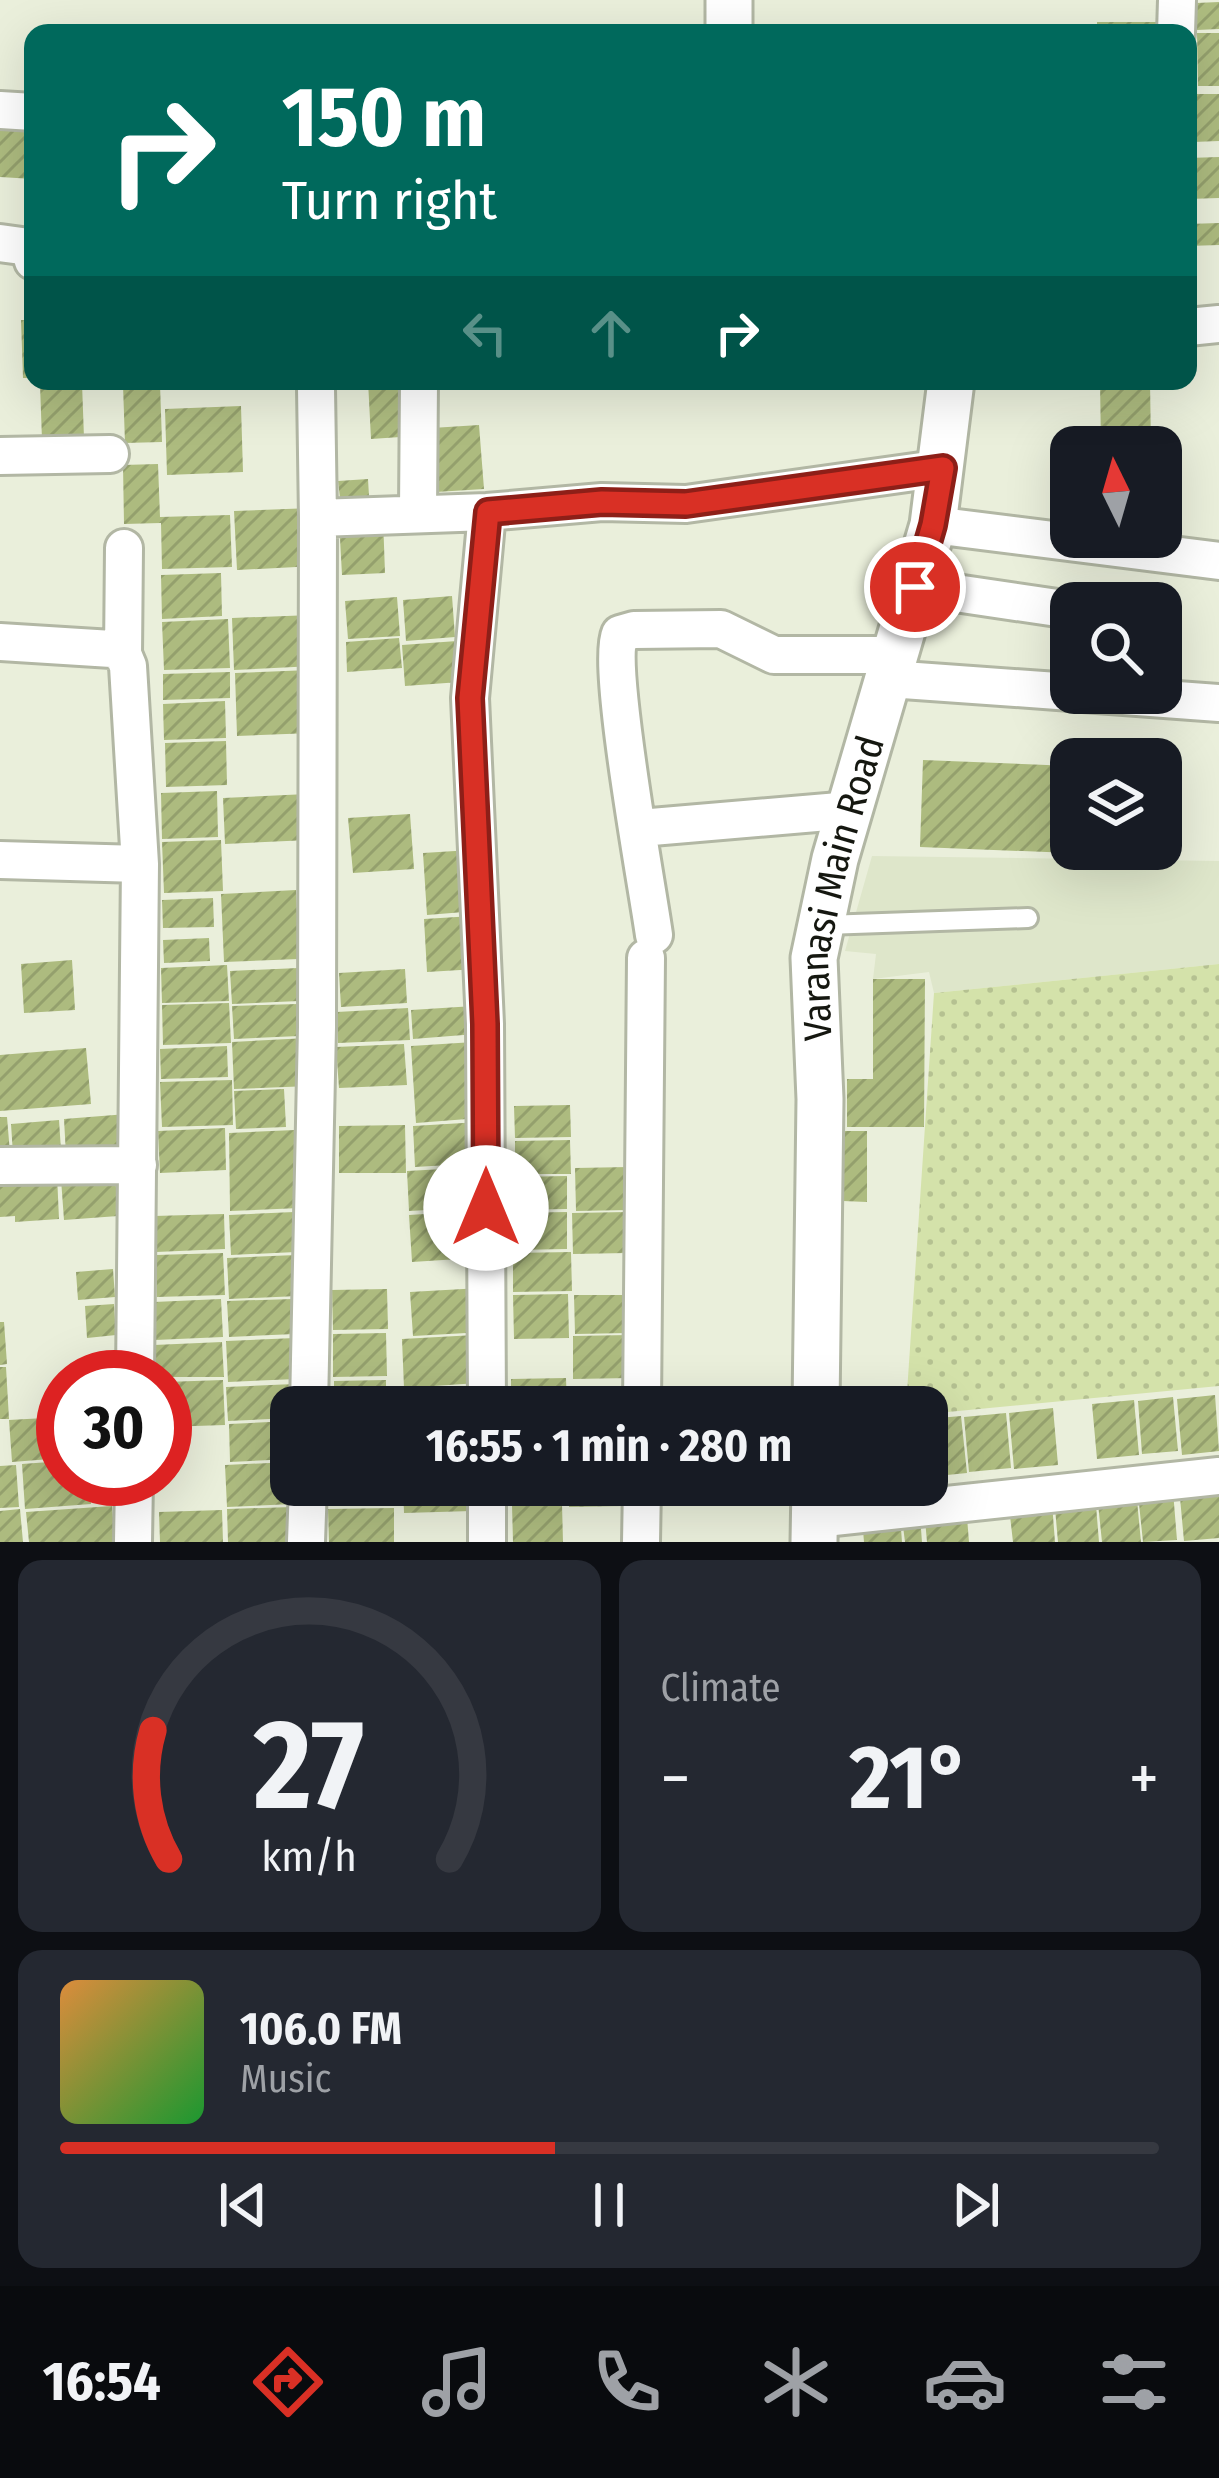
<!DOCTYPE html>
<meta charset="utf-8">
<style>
body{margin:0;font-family:"Fira Sans Condensed",sans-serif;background:#242831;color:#f1f3f6;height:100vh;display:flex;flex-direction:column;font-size:45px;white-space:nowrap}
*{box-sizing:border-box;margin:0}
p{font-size:39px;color:#9ea1a6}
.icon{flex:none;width:66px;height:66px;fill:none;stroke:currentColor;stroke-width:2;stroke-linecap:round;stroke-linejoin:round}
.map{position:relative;height:1542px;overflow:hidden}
.drawer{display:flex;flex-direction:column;gap:18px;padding:18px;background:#0d0f14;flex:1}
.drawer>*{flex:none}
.hud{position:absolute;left:24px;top:24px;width:1173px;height:366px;border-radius:24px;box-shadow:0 12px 48px #0002;background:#00695c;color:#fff;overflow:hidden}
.needle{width:78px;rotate:355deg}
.controls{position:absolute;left:1050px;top:426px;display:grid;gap:24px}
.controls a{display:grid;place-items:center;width:132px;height:132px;border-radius:24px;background:#171b24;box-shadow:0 12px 48px #0002;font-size:60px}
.speed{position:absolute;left:36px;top:1350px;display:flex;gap:24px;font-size:60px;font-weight:700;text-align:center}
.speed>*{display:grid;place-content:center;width:156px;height:156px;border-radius:50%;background:#171b24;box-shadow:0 12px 48px #0002;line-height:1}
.speed .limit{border:18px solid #d22;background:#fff;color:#111}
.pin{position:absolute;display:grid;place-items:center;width:102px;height:102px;color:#fff;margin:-51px;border:6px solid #fff;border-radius:50%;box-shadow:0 3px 12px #0007}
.me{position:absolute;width:132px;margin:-66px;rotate:0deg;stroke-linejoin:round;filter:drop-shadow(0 0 9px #0008)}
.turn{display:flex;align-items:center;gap:42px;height:252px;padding:0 60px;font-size:54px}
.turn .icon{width:156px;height:156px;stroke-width:2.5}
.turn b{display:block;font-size:84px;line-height:102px}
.lanes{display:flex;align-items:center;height:114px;padding:0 60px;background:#0003;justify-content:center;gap:60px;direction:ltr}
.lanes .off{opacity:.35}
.big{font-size:90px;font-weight:700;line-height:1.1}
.drawer .card{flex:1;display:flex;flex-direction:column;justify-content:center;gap:18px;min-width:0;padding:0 42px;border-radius:24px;background:#242831}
.drawer .dial{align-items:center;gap:0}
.dial svg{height:312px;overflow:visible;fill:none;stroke:#363941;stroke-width:7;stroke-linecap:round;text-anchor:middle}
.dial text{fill:#f1f3f6;stroke:none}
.song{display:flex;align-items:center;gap:36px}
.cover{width:144px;height:144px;border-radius:18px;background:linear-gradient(135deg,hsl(30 70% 55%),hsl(130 70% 35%))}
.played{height:12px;border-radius:6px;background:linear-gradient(90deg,#d93025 45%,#363941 45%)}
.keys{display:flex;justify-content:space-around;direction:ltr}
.heat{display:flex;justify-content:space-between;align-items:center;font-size:66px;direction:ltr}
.drawer .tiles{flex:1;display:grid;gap:18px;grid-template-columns:1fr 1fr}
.card:last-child{grid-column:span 2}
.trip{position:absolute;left:270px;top:1386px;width:678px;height:120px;border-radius:24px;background:#171b24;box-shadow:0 12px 48px #0002;font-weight:700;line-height:120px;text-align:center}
.menu{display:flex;height:192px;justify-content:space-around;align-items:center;background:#090b0e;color:#9ea1a6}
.menu .icon{width:84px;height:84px}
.menu .selected{color:#d93025}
.menu b{font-size:54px;color:#f1f3f6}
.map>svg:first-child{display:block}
.built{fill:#dee6ca}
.grass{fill:url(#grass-dots)}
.building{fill:url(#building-hatch)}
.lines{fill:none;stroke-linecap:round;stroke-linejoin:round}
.service-casing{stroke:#b2b7a4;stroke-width:24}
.minor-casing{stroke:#b2b7a4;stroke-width:42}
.tertiary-casing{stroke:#b2b7a4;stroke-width:51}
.service{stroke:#fff;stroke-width:18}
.minor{stroke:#fff;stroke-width:36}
.tertiary{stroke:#fff;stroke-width:45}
.route-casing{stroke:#8d1f18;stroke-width:30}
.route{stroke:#d93025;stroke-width:21}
.labels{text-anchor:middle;stroke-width:12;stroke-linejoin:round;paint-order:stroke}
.street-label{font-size:39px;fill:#151710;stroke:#fff}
</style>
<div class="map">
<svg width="1219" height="1542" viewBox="0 0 1219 1542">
<defs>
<pattern id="grass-dots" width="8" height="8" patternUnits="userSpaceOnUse" patternTransform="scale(3)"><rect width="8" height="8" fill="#d4e2aa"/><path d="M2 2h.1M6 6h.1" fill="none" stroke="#b5c191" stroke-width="1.8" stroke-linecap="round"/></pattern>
<pattern id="building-hatch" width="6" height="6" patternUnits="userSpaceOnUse" patternTransform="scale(3)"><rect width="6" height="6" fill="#adbb7f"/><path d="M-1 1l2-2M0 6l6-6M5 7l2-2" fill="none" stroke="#94a06d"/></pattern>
</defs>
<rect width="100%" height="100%" fill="#eaefdb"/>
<path class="built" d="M872,856l347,5v103l-285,29 -5,-21 -56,7 3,-25 -31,-3z"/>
<path class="grass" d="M1219,964v422l-292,28v-7h-21l28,-414z"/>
<path class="building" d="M1219,2v27l-22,1 -1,-27z
M1097,22h67v11h-67z
M1197,33h22v53h-21z
M1193,94h26v47l-26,1z
M0,125l33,1v53l-33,-2z
M1219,157v41l-31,1v-41z
M1219,223v22l-31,1v-22z
M21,320h12v58h-10z
M368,381h44l3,55 -44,3z
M1100,381h50l1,66h-50z
M82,383l2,55 -42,2 -2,-56z
M160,384l2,58 -37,1 -2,-58z
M241,406l2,66 -76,3 -2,-66z
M479,425l5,64 -48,3 -4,-64z
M158,464l2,53 70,-2 2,52 -70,2 -1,-46 -37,1 -1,-59z
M368,479l1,17 -29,2 -2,-17z
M312,508l3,58 -78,4 -3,-59z
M383,518l2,55 -43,2 -3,-55z
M221,573l1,43 -60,3 -1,-44z
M452,596l3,41 -49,4 -3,-41z
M397,597l3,39 -52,3 -3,-38z
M312,615l2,51 -80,4 -2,-52z
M228,619l2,49 -66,2 -2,-48z
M399,638l3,30 -55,4 -1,-30z
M457,641l3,41 -55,4 -3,-41z
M310,670l2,63 -75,3 -2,-63z
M230,672v26l-67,2v-26z
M225,701l1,37 -62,2 -1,-36z
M226,741l1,44 -61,2 -1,-44z
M923,760l148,6v87l-151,-6z
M217,791l1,46 -56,2 -1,-46z
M307,794l2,46 -84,4 -2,-46z
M410,814l4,55 -61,4 -5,-55z
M221,840l2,51 -59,2 -2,-51z
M1072,849h79v7l-79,-3z
M471,850l5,61 -49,4 -4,-62z
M296,890l3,69 -75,3 -3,-68z
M213,898l1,29 -51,1 -1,-28z
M473,916l4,53 -50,3 -3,-53z
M209,938l1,23 -46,2 -1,-23z
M72,960l3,50 -51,3 -3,-49z
M227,965l2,36 -67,2 -1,-35z
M298,968l1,33 -67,3 -2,-33z
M405,969l2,34 -66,4 -2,-34z
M873,979h52l-1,148h-77v-48h26z
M229,1003l2,40 -68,2 -1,-40z
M298,1004l1,32 -65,3 -2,-33z
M474,1006l2,28 -63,5 -2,-29z
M408,1008l2,32 -72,3 -1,-31z
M308,1038l2,48 -76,3 -2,-47z
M474,1042l6,76 -64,5 -5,-77z
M404,1044l3,41 -68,3 -3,-41z
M227,1046l1,31 -67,2 -1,-30z
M86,1048l5,56 -91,7v-56z
M232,1080l1,45 -71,2 -2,-45z
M284,1089l2,38 -50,2 -2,-38z
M570,1105l1,32 -56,1 -1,-32z
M127,1114l3,37 -64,4 -2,-36z
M0,1117h7l3,36h-10z
M59,1120l2,30 -48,4 -2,-30z
M480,1122l3,41 -68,4 -2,-41z
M405,1125l1,48h-67v-47z
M225,1128l1,42 -66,3 -2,-42z
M295,1130l5,78 -70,3 -1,-78z
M843,1131h24v71l-24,-1z
M570,1140l1,34h-56v-33z
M480,1167l2,40 -73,4 -2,-40z
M629,1167v43l-53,1 -1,-43z
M115,1174l3,42 -54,4 -3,-41z
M57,1175l2,44 -44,3v-6l-15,1v-34z
M567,1176v33l-52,1 -1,-33z
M471,1211l3,47 -62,4 -3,-47z
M294,1212l2,40 -65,3 -2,-40z
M567,1212v37l-53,1v-37z
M627,1212v41l-54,1 -1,-41z
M224,1214l1,35 -69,3 -2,-36z
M571,1252l1,39 -59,1v-39z
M223,1253l2,42 -68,2 -1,-42z
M296,1255l2,41 -69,3 -2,-41z
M113,1269l2,28 -37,3 -2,-28z
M481,1288l3,44 -71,4 -3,-44z
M387,1289l1,40 -55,1 -1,-40z
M568,1294l1,44 -55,1 -1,-44z
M574,1295h53l1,38 -53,1z
M221,1299l2,38 -68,3 -1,-38z
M293,1299l2,35 -66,3 -2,-36z
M114,1304l2,31 -29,3 -2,-32z
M0,1322h4l3,42 -7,1z
M386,1333l1,43 -54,1v-43z
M475,1335l3,48 -74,5 -2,-49z
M629,1335l1,43 -57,1v-43z
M295,1338l2,41 -69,3 -2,-41z
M222,1342l2,35h-69l-1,-32z
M0,1367h6l3,52h-9z
M566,1378l1,29h-56v-28z
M223,1380l2,45 -60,2v-45z
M386,1380v27h-52v-26z
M294,1384l-3,34 -63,3 -2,-34z
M1215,1395l4,56 -37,4 -5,-56z
M1173,1397l5,54 -36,3 -4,-53z
M1134,1400l5,55 -42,4 -5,-55z
M1053,1408l5,57 -44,4 -5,-56z
M1006,1413l5,55 -42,4 -5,-55z
M961,1416l6,57 -40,4v-58z
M63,1417v41l-51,4 -3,-42z
M290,1421l1,38 -61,3 -1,-38z
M63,1461v18h26l2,25 -66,5 -3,-45z
M291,1462l2,42 -66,3 -2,-42z
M16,1465l3,42 -19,1v-42z
M1219,1483v55l-35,3 -5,-54z
M403,1485h68l1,26 -68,2z
M512,1485h53v17l-52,1z
M569,1485h54v21l-54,1z
M1136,1490l5,52h-39l-5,-48z
M1173,1491l4,49 -34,2 -5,-48z
M1095,1493l4,49h-41l-4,-45z
M1052,1503l3,39h-42l-4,-35z
M562,1504l1,38h-50l-1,-37z
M966,1505l3,37h-42l-3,-34z
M112,1506l3,36h-86l-3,-30z
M293,1507l2,35h-67l-1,-33z
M394,1508v34h-65l-1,-33z
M20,1509l3,33h-23v-31z
M222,1510l1,32h-63l-1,-30z
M900,1515l2,27h-38l-2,-24z
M920,1516l2,26h-17l-3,-24z"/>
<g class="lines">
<defs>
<path id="service" d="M825,925l203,-7"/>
<path id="minor" d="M1176,33l1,-33
M0,110l33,2
M0,243l29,4 4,14
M1188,327l31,-3
M316,388l2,130
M0,456l110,-2
M418,512l1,-131
M933,525l286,36
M915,587l156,23
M0,642l112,7 11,5 5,12 12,198 -5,513
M123,654l1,-106
M889,679l182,13
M1083,693l136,10
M640,828l211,-18
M0,860l140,4
M654,935c-7,-50 -48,-270 -34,-301l14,-4 87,-1 53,26h122
M0,1166l138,-1
M309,1407l8,-380 1,-509 169,-6 115,-10 84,2 257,-36
M487,1407l-2,-383 -15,-326 17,-186
M642,1407l4,-449
M487,1485v57
M815,1519l404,-43
M133,1542l1,-63
M306,1542l2,-57
M641,1542l1,-57"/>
<g id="tertiary">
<path d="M729,0v33"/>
<path id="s1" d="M816,1407l4,-308 -6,-141 21,-99 98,-334 18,-144"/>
<path d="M814,1542l1,-57"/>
</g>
</defs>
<use href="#service" class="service-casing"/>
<use href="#minor" class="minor-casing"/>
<use href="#tertiary" class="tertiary-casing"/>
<use href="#service" class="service"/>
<use href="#minor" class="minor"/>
<use href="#tertiary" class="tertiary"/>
</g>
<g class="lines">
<defs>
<path id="route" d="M486,1208l-1,-184 -15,-326 18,-186 114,-10 84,2 257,-36 -10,57 -18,62"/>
</defs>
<use href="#route" class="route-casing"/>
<use href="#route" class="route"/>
</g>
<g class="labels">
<g class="street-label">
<text dy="14" stroke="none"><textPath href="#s1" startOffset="522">Varanasi Main Road</textPath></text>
</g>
</g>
</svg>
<div class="controls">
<a><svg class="needle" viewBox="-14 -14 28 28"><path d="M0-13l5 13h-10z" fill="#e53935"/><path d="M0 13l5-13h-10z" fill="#9ea1a6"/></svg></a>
<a><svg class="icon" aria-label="search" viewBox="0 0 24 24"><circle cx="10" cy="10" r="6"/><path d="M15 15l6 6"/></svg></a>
<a><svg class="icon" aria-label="layers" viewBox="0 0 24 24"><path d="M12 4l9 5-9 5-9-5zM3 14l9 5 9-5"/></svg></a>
</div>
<div class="speed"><div class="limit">30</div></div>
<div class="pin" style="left:915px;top:587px;background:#d93025"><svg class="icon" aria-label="arrive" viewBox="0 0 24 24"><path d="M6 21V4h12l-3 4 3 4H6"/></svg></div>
<svg class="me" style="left:486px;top:1208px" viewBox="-20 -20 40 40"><circle r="19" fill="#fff"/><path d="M0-13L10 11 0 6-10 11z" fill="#d93025"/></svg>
<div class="trip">16:55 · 1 min · 280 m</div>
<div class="hud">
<div class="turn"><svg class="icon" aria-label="right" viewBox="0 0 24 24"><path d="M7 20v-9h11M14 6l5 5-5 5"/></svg><div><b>150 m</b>Turn right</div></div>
<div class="lanes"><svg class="icon off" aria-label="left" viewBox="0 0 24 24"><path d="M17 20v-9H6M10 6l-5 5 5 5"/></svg><svg class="icon off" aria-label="ahead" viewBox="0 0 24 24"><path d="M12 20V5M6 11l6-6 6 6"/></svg><svg class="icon" aria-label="right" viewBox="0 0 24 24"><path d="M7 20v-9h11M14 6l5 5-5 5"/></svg></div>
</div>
</div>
<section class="drawer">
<div class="tiles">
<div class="card dial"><svg viewBox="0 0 100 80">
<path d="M14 69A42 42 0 1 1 86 69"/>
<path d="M14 69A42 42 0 0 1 10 36" stroke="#d93025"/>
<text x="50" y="56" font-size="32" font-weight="700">27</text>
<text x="50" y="72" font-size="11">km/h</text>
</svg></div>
<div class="card"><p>Climate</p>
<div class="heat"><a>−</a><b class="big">21°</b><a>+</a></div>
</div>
<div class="card">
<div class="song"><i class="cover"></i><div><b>106.0 FM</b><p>Music</p></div></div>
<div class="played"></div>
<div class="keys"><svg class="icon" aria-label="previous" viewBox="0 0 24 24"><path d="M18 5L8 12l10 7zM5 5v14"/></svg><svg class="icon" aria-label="pause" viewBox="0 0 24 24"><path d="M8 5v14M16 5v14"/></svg><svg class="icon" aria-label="next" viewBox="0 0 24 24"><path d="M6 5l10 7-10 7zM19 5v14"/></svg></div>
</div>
</div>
</section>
<nav class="menu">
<b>16:54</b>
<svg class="icon selected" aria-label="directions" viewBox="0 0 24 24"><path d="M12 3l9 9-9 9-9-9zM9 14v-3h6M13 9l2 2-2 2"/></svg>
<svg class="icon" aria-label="music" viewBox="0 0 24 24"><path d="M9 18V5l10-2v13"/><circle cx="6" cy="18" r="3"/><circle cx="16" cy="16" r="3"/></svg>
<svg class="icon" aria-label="phone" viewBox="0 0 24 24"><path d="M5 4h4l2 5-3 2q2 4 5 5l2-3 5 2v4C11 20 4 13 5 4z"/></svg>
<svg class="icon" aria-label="climate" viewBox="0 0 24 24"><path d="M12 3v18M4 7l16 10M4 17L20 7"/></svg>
<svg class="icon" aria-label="car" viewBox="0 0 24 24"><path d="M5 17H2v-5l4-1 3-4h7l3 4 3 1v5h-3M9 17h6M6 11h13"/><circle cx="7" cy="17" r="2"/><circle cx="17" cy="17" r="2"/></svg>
<svg class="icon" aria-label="filters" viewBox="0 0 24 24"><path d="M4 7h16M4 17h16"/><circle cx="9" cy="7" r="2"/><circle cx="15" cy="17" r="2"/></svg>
</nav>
